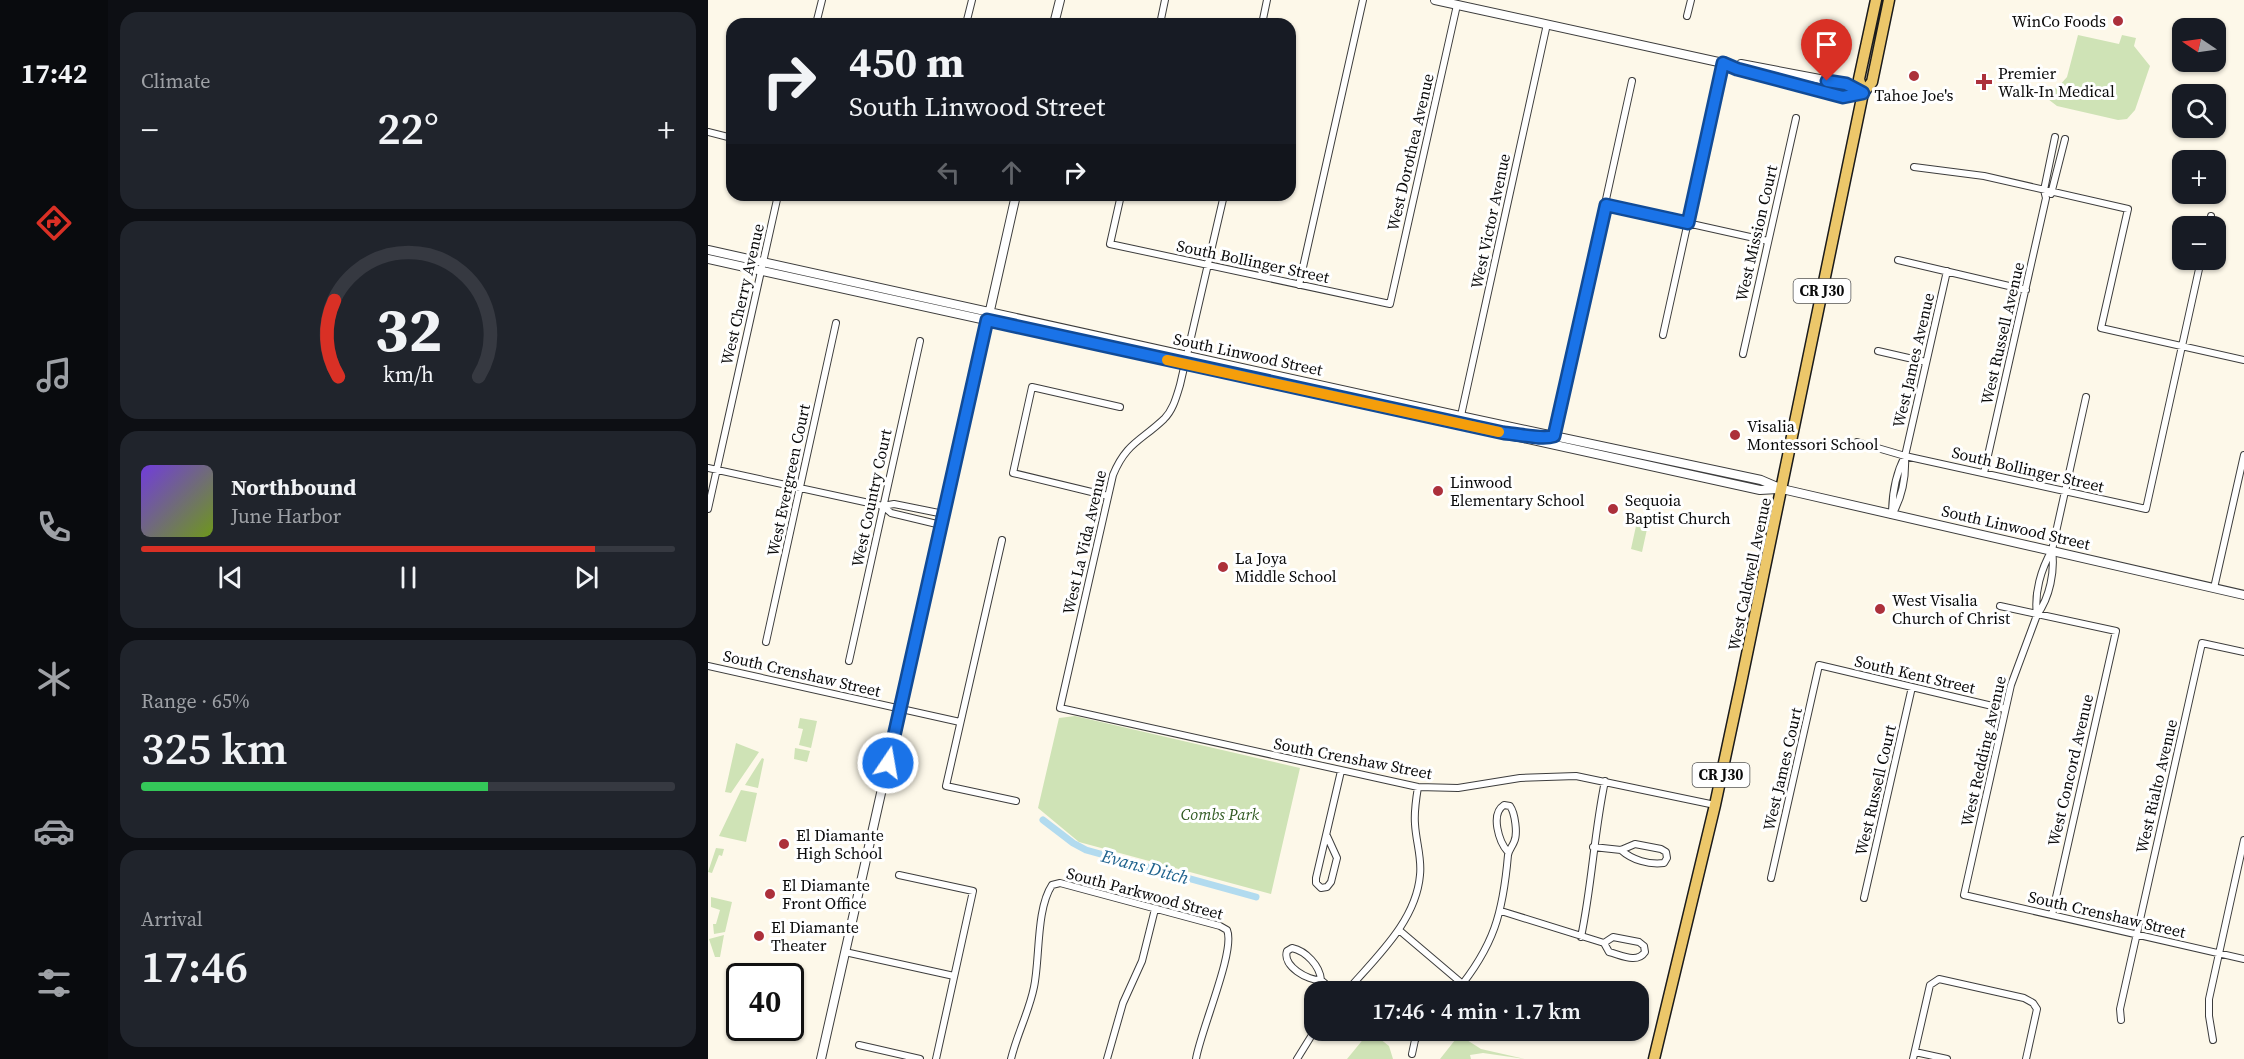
<!DOCTYPE html>
<meta charset="utf-8">
<style>
body{margin:0;font-family:"Source Serif 4",serif;background:#20242c;color:#f1f3f6;height:100vh;display:flex;flex-direction:column;font-size:22px;white-space:nowrap}
*{box-sizing:border-box;margin:0}
p{font-size:20px;color:#9ea1a6}
.icon{flex:none;width:33px;height:33px;fill:none;stroke:currentColor;stroke-width:2;stroke-linecap:round;stroke-linejoin:round}
.map{position:relative;flex:1;overflow:hidden}
.drawer{display:flex;flex-direction:column;gap:12px;padding:12px;background:#0d0f14;width:600px}
.drawer>*{flex:none}
.guide{position:absolute;left:18px;top:18px;width:570px;height:183px;border-radius:18px;box-shadow:0 2px 4px #0004;background:#171b24;color:#f1f3f6;overflow:hidden}
.needle{width:39px;rotate:283deg}
.tools{position:absolute;left:1464px;top:18px;display:grid;gap:12px}
.tools a{display:grid;place-items:center;width:54px;height:54px;border-radius:12px;background:#171b24;box-shadow:0 2px 4px #0004;font-size:30px}
.speed{position:absolute;left:18px;top:963px;display:flex;gap:12px;font-size:30px;font-weight:700;text-align:center}
.speed>*{display:grid;place-content:center;width:78px;height:78px;border-radius:50%;background:#171b24;box-shadow:0 2px 4px #0004;line-height:1}
.speed .limit{border:3px solid #111;border-radius:9px;background:#fff;color:#111}
.pin{position:absolute;display:grid;place-items:center;width:51px;height:51px;color:#fff;margin:-62px -26px;border-radius:50% 50% 50% 0;rotate:-45deg;box-shadow:0 0 6px #0007}
.pin .icon{rotate:45deg}
.me{position:absolute;width:66px;margin:-33px;rotate:12deg;stroke-linejoin:round;filter:drop-shadow(0 0 4px #0008)}
.turn{display:flex;align-items:center;gap:21px;height:126px;padding:0 24px;font-size:27px}
.turn .icon{width:78px;height:78px;stroke-width:2.5}
.turn b{display:block;font-size:42px;line-height:51px}
.lanes{display:flex;align-items:center;height:57px;padding:0 24px;background:#0003;justify-content:center;gap:30px;direction:ltr}
.lanes .off{opacity:.35}
.big{font-size:45px;font-weight:600;line-height:1.1}
.drawer .tile{flex:1;display:flex;flex-direction:column;justify-content:center;gap:9px;min-width:0;padding:0 21px;border-radius:18px;background:#20242c}
.drawer .dial{align-items:center;gap:0}
.dial svg{height:156px;overflow:visible;fill:none;stroke:#363941;stroke-width:7;stroke-linecap:round;text-anchor:middle}
.dial text{fill:#f1f3f6;stroke:none}
.song{display:flex;align-items:center;gap:18px}
.cover{width:72px;height:72px;border-radius:9px;background:linear-gradient(135deg,hsl(260 70% 55%),hsl(80 70% 35%))}
.played{height:6px;border-radius:3px;background:linear-gradient(90deg,#d93025 85%,#363941 85%)}
.keys{display:flex;justify-content:space-around;direction:ltr}
.heat{display:flex;justify-content:space-between;align-items:center;font-size:33px;direction:ltr}
.charge{height:9px;border-radius:4px;background:linear-gradient(90deg,#34c759 65%,#363941 0)}
.trip{position:absolute;left:596px;top:981px;width:345px;height:60px;border-radius:18px;background:#171b24;box-shadow:0 2px 4px #0004;font-weight:600;line-height:60px;text-align:center}
main{display:flex;flex:1;min-height:0}
.dock{display:flex;flex-direction:column;width:108px;justify-content:space-around;align-items:center;background:#090b0e;color:#9ea1a6}
.dock .icon{width:42px;height:42px}
.dock .active{color:#d93025}
.dock b{font-size:27px;color:#f1f3f6}
.map>svg:first-child{display:block}
.green{fill:#cfe3b6}
.lines{fill:none;stroke-linecap:round;stroke-linejoin:round}
.canal{stroke:#b2dbef;stroke-width:7}
.minor-casing{stroke:#3d3d3d;stroke-width:8}
.tertiary-casing{stroke:#3d3d3d;stroke-width:10}
.primary-casing{stroke:#1b1b1b;stroke-width:13}
.minor{stroke:#fff;stroke-width:6}
.tertiary{stroke:#fff;stroke-width:8}
.primary{stroke:#ecc76a;stroke-width:10}
.route-casing{stroke:#114b97;stroke-width:15}
.route{stroke:#1a73e8;stroke-width:10}
.slow{stroke:#f59e0b;stroke-width:10}
.poi-dot{fill:#ac303b;stroke:#fff;stroke-width:2}
.labels{text-anchor:middle;stroke-width:6;stroke-linejoin:round;paint-order:stroke}
.shield{fill:#fff;stroke:#545454;stroke-width:1.5}
.shield-label{font-size:15px;font-weight:bold;fill:#0a0a0a}
.poi-label{font-size:16px;fill:#0a0a0a;stroke:#fff;text-anchor:start}
.street-label{font-size:16px;fill:#0a0a0a;stroke:#fff}
.park-label{font-size:16px;font-style:italic;fill:#305a21;stroke:#fff}
.water-label{font-size:18px;font-style:italic;fill:#20638e;stroke:#fff}
</style>
<main>
<nav class="dock">
<b>17:42</b>
<svg class="icon active" aria-label="directions" viewBox="0 0 24 24"><path d="M12 3l9 9-9 9-9-9zM9 14v-3h6M13 9l2 2-2 2"/></svg>
<svg class="icon" aria-label="music" viewBox="0 0 24 24"><path d="M9 18V5l10-2v13"/><circle cx="6" cy="18" r="3"/><circle cx="16" cy="16" r="3"/></svg>
<svg class="icon" aria-label="phone" viewBox="0 0 24 24"><path d="M5 4h4l2 5-3 2q2 4 5 5l2-3 5 2v4C11 20 4 13 5 4z"/></svg>
<svg class="icon" aria-label="climate" viewBox="0 0 24 24"><path d="M12 3v18M4 7l16 10M4 17L20 7"/></svg>
<svg class="icon" aria-label="car" viewBox="0 0 24 24"><path d="M5 17H2v-5l4-1 3-4h7l3 4 3 1v5h-3M9 17h6M6 11h13"/><circle cx="7" cy="17" r="2"/><circle cx="17" cy="17" r="2"/></svg>
<svg class="icon" aria-label="filters" viewBox="0 0 24 24"><path d="M4 7h16M4 17h16"/><circle cx="9" cy="7" r="2"/><circle cx="15" cy="17" r="2"/></svg>
</nav>
<section class="drawer">
<div class="tile"><p>Climate</p>
<div class="heat"><a>−</a><b class="big">22°</b><a>+</a></div>
</div>
<div class="tile dial"><svg viewBox="0 0 100 80">
<path d="M14 69A42 42 0 1 1 86 69"/>
<path d="M14 69A42 42 0 0 1 12 30" stroke="#d93025"/>
<text x="50" y="56" font-size="32" font-weight="700">32</text>
<text x="50" y="72" font-size="11">km/h</text>
</svg></div>
<div class="tile">
<div class="song"><i class="cover"></i><div><b>Northbound</b><p>June Harbor</p></div></div>
<div class="played"></div>
<div class="keys"><svg class="icon" aria-label="previous" viewBox="0 0 24 24"><path d="M18 5L8 12l10 7zM5 5v14"/></svg><svg class="icon" aria-label="pause" viewBox="0 0 24 24"><path d="M8 5v14M16 5v14"/></svg><svg class="icon" aria-label="next" viewBox="0 0 24 24"><path d="M6 5l10 7-10 7zM19 5v14"/></svg></div>
</div>
<div class="tile"><p>Range · 65%</p><b class="big">325 km</b><div class="charge"></div></div>
<div class="tile"><p>Arrival</p><b class="big">17:46</b></div>
</section>
<div class="map">
<svg width="1536" height="1059" viewBox="0 0 1536 1059">
<rect width="100%" height="100%" fill="#fdf8e9"/>
<path class="green" d="M1370,35l41,9 3,-9 14,3 -2,8 16,20 -15,44 -8,9 -9,1 -61,-14 -13,-10 15,-10 8,-9z
M928,526l11,3 -5,23 -11,-3z
M367,716l225,52 -29,126 -192,-52 -41,-34 21,-90z
M92,718l17,3 -6,27 -12,-3 4,-16 -5,-1z
M28,743l23,9 -28,41 -6,-1z
M87,748l15,3 -3,11 -13,-3z
M54,758l2,1 -6,29 -13,-3z
M33,790l16,3 -11,49 -27,-6z
M8,848l8,1 -2,7 -3,-1 -7,18 -4,-1z
M3,897l21,5 -7,30 -11,2 -1,-10h3l4,-14 -9,-3z
M16,935l-4,22h-5l-6,-18z
M662,1031l19,15 4,13h-46z
M751,1035l22,14 44,10 -42,-6 -13,2 1,4h-31z"/>
<g class="lines">
<path class="canal" d="M335,820l30,23 13,7 170,47"/>
<defs>
<path id="minor" d="M979,16l4,-16
M108,24l6,-24
M258,24l6,-24
M452,24l5,-24
M554,24l5,-24
M0,132l24,6
M1206,167l70,9 144,33 -27,119 143,32
M1343,194l14,-55
M413,195l-11,49 280,60 67,-299
M516,195l-44,190c-4,13 -7,25 -16,34 -23,22 -38,24 -51,56l-53,233 358,79 40,1 62,-10 56,-2 139,29
M898,205l162,36
M1501,226l2,-10
M1190,260l128,30
M591,285l64,-285
M955,335l60,-272
M1170,351l48,11
M1035,354l53,-236
M752,420l87,-396
M846,436l78,-355
M1149,442l48,14 241,53 55,-249
M0,468l175,38 11,-2 50,10
M1276,473l62,-275 -2,-8 11,-53
M400,496l-95,-23 19,-86 88,20
M175,506l8,7 50,12
M0,509l70,-314
M1185,513c10,-18 13,-37 12,-57
M1184,515c0,-21 3,-40 13,-59l42,-185
M294,540l-56,246 70,15
M1344,550c3,21 -2,47 -15,65l-26,70 -47,210 280,64
M1506,588l30,-133
M1292,606l116,25 -64,284
M1329,615c-3,-22 4,-46 15,-65l34,-153
M58,642l70,-319
M141,661l71,-320
M0,666l252,56
M619,836l10,22 -6,24 -4,5 -6,1 -5,-5v-5l25,-107
M885,847l28,3 14,-6 26,5 5,3 1,6 -3,5c-15,2 -32,-3 -43,-13
M191,875l74,16 -37,168
M1063,878l48,-213 186,44
M1156,898l48,-211
M793,911l103,32 5,9c12,3 28,12 36,0l-1,-6 -5,-4 -26,-5 -9,6
M691,930l73,62
M873,937c11,-52 13,-104 24,-156
M584,948c14,3 28,18 29,32 -13,1 -39,-14 -34,-29z
M137,952l109,24
M613,980l14,12
M638,992c29,-34 70,-70 74,-117 2,-17 -4,-33 -5,-51 -1,-12 1,-25 3,-37
M748,992c38,-46 47,-79 52,-137 1,-5 4,-8 6,-13 4,-8 1,-29 -4,-36l-6,-1c-14,9 -5,37 4,47
M1413,1020l-1,-11 82,-366 42,9
M1505,1040l-4,-24v-17l35,-159
M151,1045l61,14
M1207,1052l32,7
M704,1054l3,-14 8,-10
M303,1059c6,-25 18,-47 23,-72 6,-28 2,-78 18,-102l8,-2 160,43 7,4c9,20 -27,102 -31,129
M399,1059l16,-56 19,-42 13,-52
M589,1059l18,-29
M1205,1059l17,-74 9,-6 85,19 9,5 4,6 -11,50"/>
<path id="tertiary" d="M727,0l288,63 14,6 106,28 20,-4
M346,24l6,-24
M1033,64l105,20 17,9
M0,250l752,166 301,64 21,9 462,106
M0,259l1052,231 18,-1
M113,1059l195,-864"/>
<path id="primary" d="M1155,93l9,-11 17,-82
M946,1059l61,-254 26,-122 122,-590 -4,-14 17,-79"/>
</defs>
<use href="#minor" class="minor-casing"/>
<use href="#tertiary" class="tertiary-casing"/>
<use href="#primary" class="primary-casing"/>
<use href="#minor" class="minor"/>
<use href="#tertiary" class="tertiary"/>
<use href="#primary" class="primary"/>
</g>
<g class="lines">
<defs>
<path id="route" d="M180,763l99,-443 517,113c15,1 38,7 50,3l52,-231 82,18 35,-160 14,6 106,28 20,-4 -17,-9 -19,-3"/>
</defs>
<use href="#route" class="route-casing"/>
<use href="#route" class="route"/>
<path class="slow" d="M459,360l332,72"/>
</g>
<g class="poi-dot">
<circle cx="1410" cy="21" r="6"/>
<circle cx="1206" cy="76" r="6"/>
<path d="M1273 73h6v6h6v6h-6v6h-6v-6h-6v-6h6z"/>
<circle cx="1027" cy="435" r="6"/>
<circle cx="730" cy="491" r="6"/>
<circle cx="905" cy="509" r="6"/>
<circle cx="515" cy="567" r="6"/>
<circle cx="1172" cy="609" r="6"/>
<circle cx="76" cy="844" r="6"/>
<circle cx="62" cy="894" r="6"/>
<circle cx="51" cy="936" r="6"/>
</g>
<g class="labels">
<g class="shield">
<rect x="1085.5" y="279" width="57" height="24" rx="4.5"/>
<rect x="984.5" y="763" width="57" height="24" rx="4.5"/>
</g>
<g class="shield-label">
<text x="1114" y="296">CR J30</text>
<text x="1013" y="780">CR J30</text>
</g>
<g class="poi-label">
<text x="1398" y="27" text-anchor="end">WinCo Foods</text>
<text x="1290" y="79">Premier<tspan x="1290" dy="18">Walk-In Medical</tspan></text>
<text x="1206" y="101" text-anchor="middle">Tahoe Joe's</text>
<text x="1039" y="432">Visalia<tspan x="1039" dy="18">Montessori School</tspan></text>
<text x="742" y="488">Linwood<tspan x="742" dy="18">Elementary School</tspan></text>
<text x="917" y="506">Sequoia<tspan x="917" dy="18">Baptist Church</tspan></text>
<text x="527" y="564">La Joya<tspan x="527" dy="18">Middle School</tspan></text>
<text x="1184" y="606">West Visalia<tspan x="1184" dy="18">Church of Christ</tspan></text>
<text x="88" y="841">El Diamante<tspan x="88" dy="18">High School</tspan></text>
<text x="74" y="891">El Diamante<tspan x="74" dy="18">Front Office</tspan></text>
<text x="63" y="933">El Diamante<tspan x="63" dy="18">Theater</tspan></text>
</g>
<g class="street-label">
<text transform="translate(702 152) rotate(-77)" y="6">West Dorothea Avenue</text>
<text transform="translate(782 221) rotate(-78)" y="6">West Victor Avenue</text>
<text transform="translate(1048 233) rotate(-77)" y="6">West Mission Court</text>
<text transform="translate(545 261) rotate(12)" y="6">South Bollinger Street</text>
<text transform="translate(34 294) rotate(-77)" y="6">West Cherry Avenue</text>
<text transform="translate(1294 333) rotate(-77)" y="6">West Russell Avenue</text>
<text transform="translate(540 354) rotate(12)" y="6">South Linwood Street</text>
<text transform="translate(1205 360) rotate(-77)" y="6">West James Avenue</text>
<text transform="translate(1320 469) rotate(13)" y="6">South Bollinger Street</text>
<text transform="translate(80 480) rotate(-78)" y="6">West Evergreen Court</text>
<text transform="translate(163 498) rotate(-78)" y="6">West Country Court</text>
<text transform="translate(1308 527) rotate(13)" y="6">South Linwood Street</text>
<text transform="translate(376 542) rotate(-77)" y="6">West La Vida Avenue</text>
<text transform="translate(1041 574) rotate(-78)" y="6">West Caldwell Avenue</text>
<text transform="translate(94 673) rotate(13)" y="6">South Crenshaw Street</text>
<text transform="translate(1207 674) rotate(13)" y="6">South Kent Street</text>
<text transform="translate(1275 751) rotate(-77)" y="6">West Redding Avenue</text>
<text transform="translate(645 758) rotate(11)" y="6">South Crenshaw Street</text>
<text transform="translate(1074 769) rotate(-77)" y="6">West James Court</text>
<text transform="translate(1362 770) rotate(-77)" y="6">West Concord Avenue</text>
<text transform="translate(1448 786) rotate(-77)" y="6">West Rialto Avenue</text>
<text transform="translate(1167 790) rotate(-77)" y="6">West Russell Court</text>
<text transform="translate(437 893) rotate(15)" y="6">South Parkwood Street</text>
<text transform="translate(1399 914) rotate(13)" y="6">South Crenshaw Street</text>
</g>
<g class="park-label">
<text x="512" y="820">Combs Park</text>
</g>
<g class="water-label">
<text transform="translate(437 867) rotate(15)" y="6">Evans Ditch</text>
</g>
</g>
</svg>
<div class="tools">
<a><svg class="needle" viewBox="-14 -14 28 28"><path d="M0-13l5 13h-10z" fill="#e53935"/><path d="M0 13l5-13h-10z" fill="#9ea1a6"/></svg></a>
<a><svg class="icon" aria-label="search" viewBox="0 0 24 24"><circle cx="10" cy="10" r="6"/><path d="M15 15l6 6"/></svg></a>
<a>+</a>
<a>−</a>
</div>
<div class="speed"><div class="limit">40</div></div>
<div class="pin" style="left:1119px;top:81px;background:#d93025"><svg class="icon" aria-label="arrive" viewBox="0 0 24 24"><path d="M6 21V4h12l-3 4 3 4H6"/></svg></div>
<svg class="me" style="left:180px;top:763px" viewBox="-20 -20 40 40"><circle r="17" fill="#1a73e8" stroke="#fff" stroke-width="3"/><path d="M0-11L8 9 0 5-8 9z" fill="#fff"/></svg>
<div class="trip">17:46 · 4 min · 1.7 km</div>
<div class="guide">
<div class="turn"><svg class="icon" aria-label="right" viewBox="0 0 24 24"><path d="M7 20v-9h11M14 6l5 5-5 5"/></svg><div><b>450 m</b>South Linwood Street</div></div>
<div class="lanes"><svg class="icon off" aria-label="left" viewBox="0 0 24 24"><path d="M17 20v-9H6M10 6l-5 5 5 5"/></svg><svg class="icon off" aria-label="ahead" viewBox="0 0 24 24"><path d="M12 20V5M6 11l6-6 6 6"/></svg><svg class="icon" aria-label="right" viewBox="0 0 24 24"><path d="M7 20v-9h11M14 6l5 5-5 5"/></svg></div>
</div>
</div>
</main>
